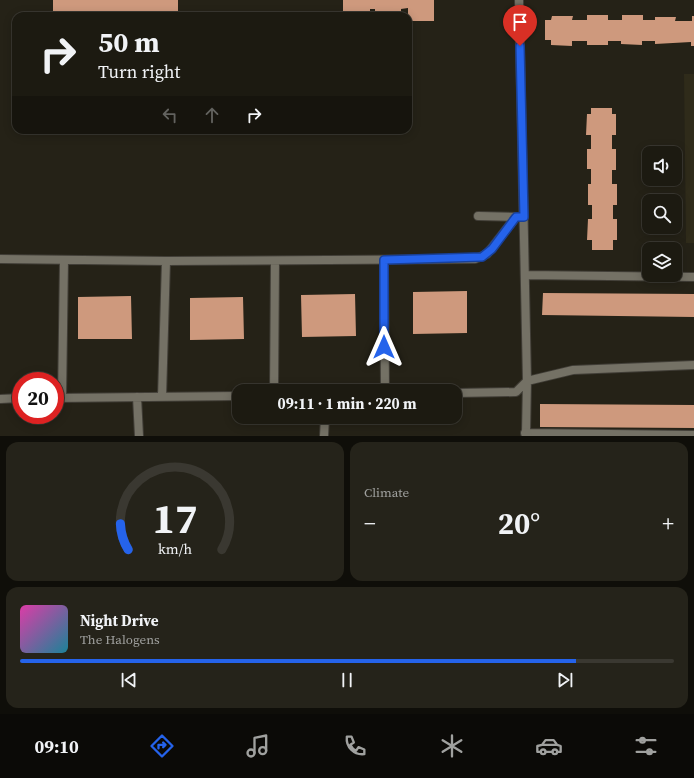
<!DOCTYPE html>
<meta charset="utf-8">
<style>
body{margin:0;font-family:"Source Serif 4",serif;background:#25231a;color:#f1f3f6;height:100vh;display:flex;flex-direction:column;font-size:15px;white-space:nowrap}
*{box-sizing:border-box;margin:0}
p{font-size:13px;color:#a0a19f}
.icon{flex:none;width:22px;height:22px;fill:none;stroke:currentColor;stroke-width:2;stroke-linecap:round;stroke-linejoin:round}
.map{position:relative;height:436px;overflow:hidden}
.sheet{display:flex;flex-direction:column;gap:6px;padding:6px;background:#0f0e09;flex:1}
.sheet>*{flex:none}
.hud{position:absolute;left:12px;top:12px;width:400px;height:122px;border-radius:12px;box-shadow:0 2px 10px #0003,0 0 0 1px #3a3831;background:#1c1a11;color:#f1f3f6;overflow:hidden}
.fabs{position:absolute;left:642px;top:146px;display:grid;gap:8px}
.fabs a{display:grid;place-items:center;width:40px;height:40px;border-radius:8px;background:#1c1a11;box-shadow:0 2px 10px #0003,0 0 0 1px #3a3831;font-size:20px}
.speed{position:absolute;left:12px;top:372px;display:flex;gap:8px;font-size:20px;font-weight:700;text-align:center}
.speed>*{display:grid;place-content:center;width:52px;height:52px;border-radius:50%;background:#1c1a11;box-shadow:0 2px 10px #0003,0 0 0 1px #3a3831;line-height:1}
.speed .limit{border:6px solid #d22;background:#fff;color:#111}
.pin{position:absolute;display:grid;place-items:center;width:34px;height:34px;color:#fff;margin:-41px -17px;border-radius:50% 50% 50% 0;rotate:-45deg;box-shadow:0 0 4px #0007}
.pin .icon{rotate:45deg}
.me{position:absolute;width:44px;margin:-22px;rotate:0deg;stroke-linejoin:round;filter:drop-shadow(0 0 3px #0008)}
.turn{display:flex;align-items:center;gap:14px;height:84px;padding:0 20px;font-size:18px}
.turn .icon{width:52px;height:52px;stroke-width:2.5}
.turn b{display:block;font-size:28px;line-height:34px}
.lanes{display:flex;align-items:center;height:38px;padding:0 20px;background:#0003;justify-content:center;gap:20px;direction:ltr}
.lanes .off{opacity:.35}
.big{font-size:30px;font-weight:700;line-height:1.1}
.sheet .widget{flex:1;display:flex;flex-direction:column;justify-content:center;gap:6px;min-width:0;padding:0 14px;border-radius:12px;background:#25231a}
.sheet .dial{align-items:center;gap:0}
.dial svg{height:104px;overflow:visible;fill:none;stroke:#3a3831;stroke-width:7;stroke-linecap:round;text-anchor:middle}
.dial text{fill:#f1f3f6;stroke:none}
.song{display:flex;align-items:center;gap:12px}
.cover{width:48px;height:48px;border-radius:6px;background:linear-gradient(135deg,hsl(320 70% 55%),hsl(190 70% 35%))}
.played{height:4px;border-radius:2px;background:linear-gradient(90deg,#2563eb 85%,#3a3831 85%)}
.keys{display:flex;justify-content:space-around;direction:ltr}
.heat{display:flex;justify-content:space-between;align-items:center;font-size:22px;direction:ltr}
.sheet .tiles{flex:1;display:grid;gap:6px;grid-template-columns:1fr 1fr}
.widget:last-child{grid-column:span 2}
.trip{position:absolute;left:232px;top:384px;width:230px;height:40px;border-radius:12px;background:#1c1a11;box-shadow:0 2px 10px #0003,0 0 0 1px #3a3831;font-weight:700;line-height:40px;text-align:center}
.dock{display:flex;height:64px;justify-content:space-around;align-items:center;background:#0b0a07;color:#a0a19f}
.dock .icon{width:28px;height:28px}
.dock .selected{color:#2563eb}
.dock b{font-size:18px;color:#f1f3f6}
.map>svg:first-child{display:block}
.built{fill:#2f2b1a}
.building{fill:#ce997d}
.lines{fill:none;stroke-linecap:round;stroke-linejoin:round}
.lane-casing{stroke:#413e37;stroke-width:10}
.street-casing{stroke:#413e37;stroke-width:12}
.lane{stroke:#747165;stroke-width:8}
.street{stroke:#747165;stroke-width:10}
.route-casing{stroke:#184099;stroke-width:10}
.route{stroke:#2563eb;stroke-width:7}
</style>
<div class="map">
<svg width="694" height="436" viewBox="0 0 694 436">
<rect width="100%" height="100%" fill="#252217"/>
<path class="built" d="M684,74h10v169h-8z"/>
<path class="building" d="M53,0h125v16h-125z
M343,0h91v21h-26v-13l-7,1v7h-26v-7h-5v7h-27z
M587,15h21v5h14v-5h21v5h12v-3h21l-1,4h17v-5h2v30h-3v-4l-36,2v-3h-13v4l-21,-1v-3h-13v4h-21v-4h-15v5l-21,-1v-5h-6v-20h6l1,-4h21l-1,4h15z
M591,108h21v6h4v21h-4v14h4v21h-4v14h5v21h-4v14h4v21h-4v10h-21v-10h-5l1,-21h4v-14h-4v-21h3v-15h-4v-20h4v-14h-5l1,-21h4z
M467,291v42l-54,1v-42z
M543,293l151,1v23l-152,-2z
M355,294l1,42 -54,1 -1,-42z
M131,296l1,43h-54v-42z
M243,297l1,42 -54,1v-42z
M540,404l154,1v23l-154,-1z"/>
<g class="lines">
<defs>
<path id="lane" d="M519,0l8,381 46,-11 121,-5
M478,216l41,1
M0,259l166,2 309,-2 12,-5 29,-37
M384,260l1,131
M525,275l169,2
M527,381l-1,52 168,2
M274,391l1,-130
M455,393l61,-1 11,-11
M137,397l2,39
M162,397l4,-136
M55,398l184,-2
M62,398l2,-138
M0,399l21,-1
M324,436l1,-19"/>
<path id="street" d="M526,433l1,3"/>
</defs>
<use href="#lane" class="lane-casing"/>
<use href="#street" class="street-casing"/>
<use href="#lane" class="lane"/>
<use href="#street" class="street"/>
</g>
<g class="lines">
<defs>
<path id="route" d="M384,347v-87l98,-3 10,-8 24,-32h8l-4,-171"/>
</defs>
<use href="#route" class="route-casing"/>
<use href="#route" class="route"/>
</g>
</svg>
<div class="fabs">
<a><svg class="icon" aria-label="sound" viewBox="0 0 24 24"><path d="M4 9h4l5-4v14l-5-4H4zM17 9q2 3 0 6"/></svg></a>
<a><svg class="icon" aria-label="search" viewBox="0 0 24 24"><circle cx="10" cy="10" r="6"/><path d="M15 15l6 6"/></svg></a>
<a><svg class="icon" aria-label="layers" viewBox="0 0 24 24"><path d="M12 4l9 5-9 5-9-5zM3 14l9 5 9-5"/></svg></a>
</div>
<div class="speed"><div class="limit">20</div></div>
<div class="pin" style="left:520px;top:46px;background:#d93025"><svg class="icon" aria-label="arrive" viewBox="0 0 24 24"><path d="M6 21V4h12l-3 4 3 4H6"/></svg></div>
<svg class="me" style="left:384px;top:347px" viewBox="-20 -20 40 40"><path d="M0-17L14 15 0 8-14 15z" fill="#2563eb" stroke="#fff" stroke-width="4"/></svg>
<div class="trip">09:11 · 1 min · 220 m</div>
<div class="hud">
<div class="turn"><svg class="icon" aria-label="right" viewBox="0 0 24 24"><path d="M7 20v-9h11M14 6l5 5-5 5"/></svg><div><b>50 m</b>Turn right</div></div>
<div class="lanes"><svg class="icon off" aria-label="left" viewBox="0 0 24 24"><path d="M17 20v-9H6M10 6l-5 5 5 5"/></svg><svg class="icon off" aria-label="ahead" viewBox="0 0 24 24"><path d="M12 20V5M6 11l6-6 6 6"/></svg><svg class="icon" aria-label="right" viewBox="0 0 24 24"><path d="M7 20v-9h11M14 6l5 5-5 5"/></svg></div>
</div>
</div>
<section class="sheet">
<div class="tiles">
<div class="widget dial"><svg viewBox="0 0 100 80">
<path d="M14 69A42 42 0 1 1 86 69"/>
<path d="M14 69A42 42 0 0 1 8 49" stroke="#2563eb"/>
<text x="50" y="56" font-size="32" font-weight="700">17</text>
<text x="50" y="72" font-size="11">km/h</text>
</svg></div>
<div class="widget"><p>Climate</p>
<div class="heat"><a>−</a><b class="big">20°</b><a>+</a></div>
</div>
<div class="widget">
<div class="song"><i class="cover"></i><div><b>Night Drive</b><p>The Halogens</p></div></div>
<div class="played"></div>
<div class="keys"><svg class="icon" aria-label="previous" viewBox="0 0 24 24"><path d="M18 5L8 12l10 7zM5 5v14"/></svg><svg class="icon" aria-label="pause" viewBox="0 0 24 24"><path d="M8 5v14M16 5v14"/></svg><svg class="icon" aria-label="next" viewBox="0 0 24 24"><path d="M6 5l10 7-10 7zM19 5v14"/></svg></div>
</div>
</div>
</section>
<nav class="dock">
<b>09:10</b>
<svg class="icon selected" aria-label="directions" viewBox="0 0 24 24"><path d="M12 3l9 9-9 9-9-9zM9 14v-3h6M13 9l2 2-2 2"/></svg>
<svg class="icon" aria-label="music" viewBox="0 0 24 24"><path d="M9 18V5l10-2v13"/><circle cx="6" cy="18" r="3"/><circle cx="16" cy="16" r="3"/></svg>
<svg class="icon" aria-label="phone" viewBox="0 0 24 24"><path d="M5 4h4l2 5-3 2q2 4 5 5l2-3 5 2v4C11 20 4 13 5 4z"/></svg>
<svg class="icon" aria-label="climate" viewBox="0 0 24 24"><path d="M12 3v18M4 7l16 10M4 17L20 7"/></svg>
<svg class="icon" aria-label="car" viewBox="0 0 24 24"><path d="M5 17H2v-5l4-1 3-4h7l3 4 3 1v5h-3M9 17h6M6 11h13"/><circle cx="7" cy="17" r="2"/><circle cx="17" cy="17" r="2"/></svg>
<svg class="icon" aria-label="filters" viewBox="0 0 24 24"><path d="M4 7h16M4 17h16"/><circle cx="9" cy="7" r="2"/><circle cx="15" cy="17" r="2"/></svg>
</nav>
